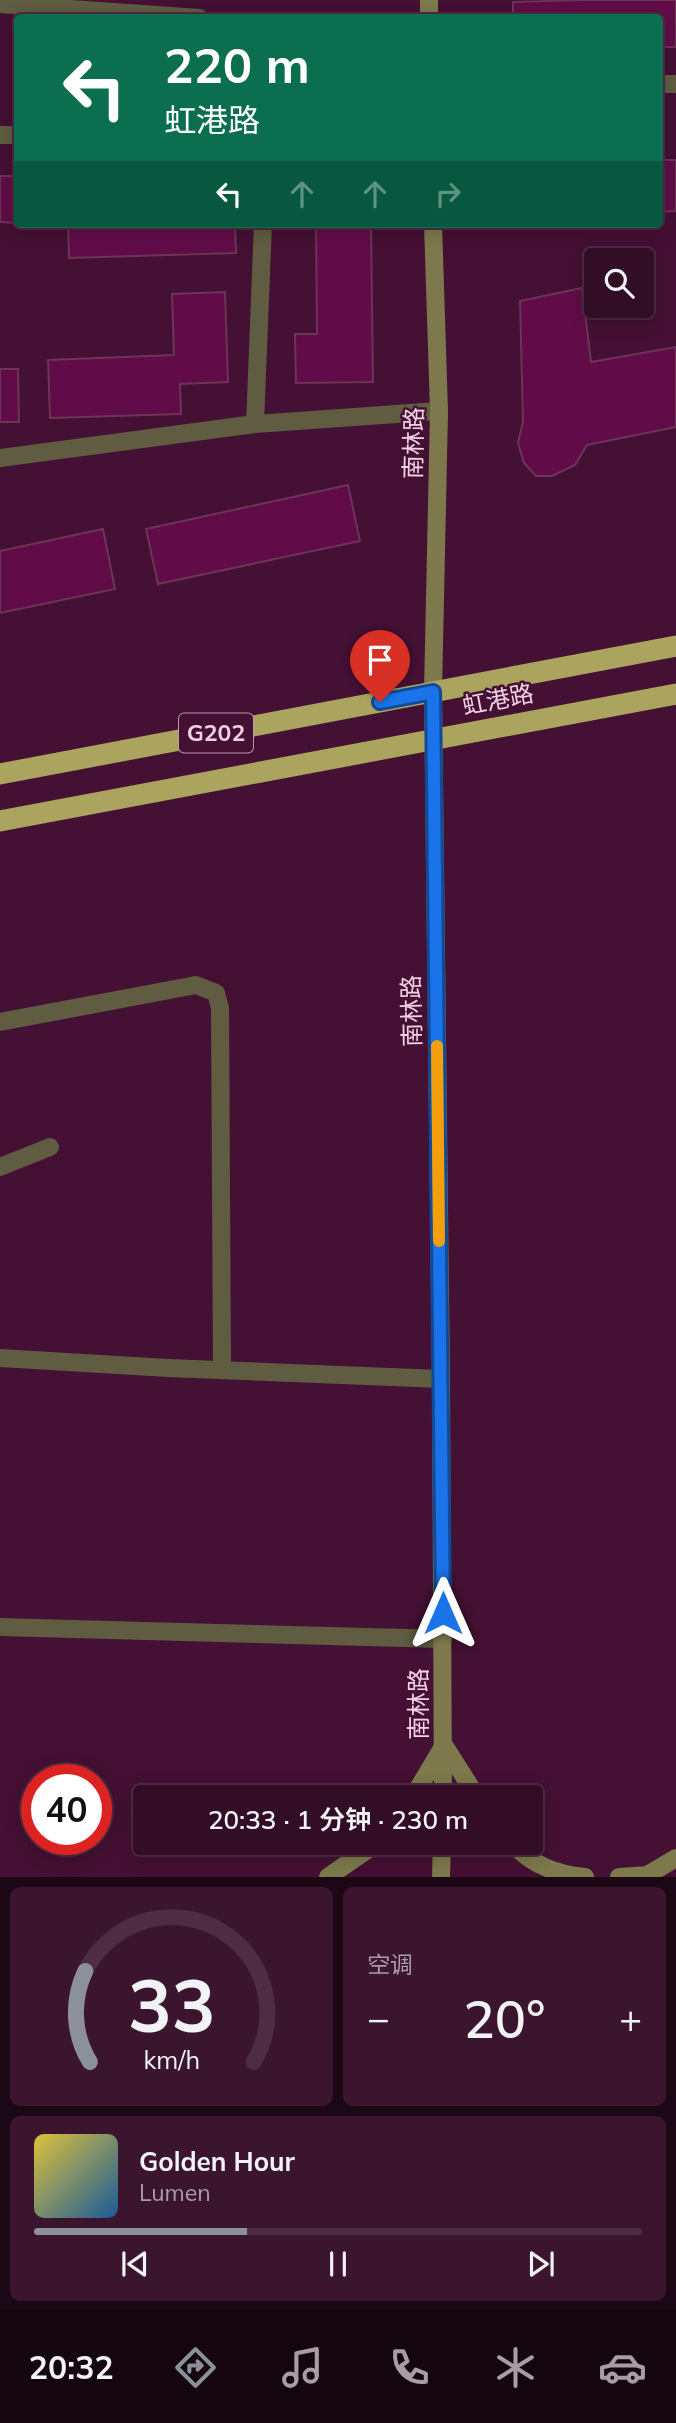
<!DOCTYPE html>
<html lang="zh">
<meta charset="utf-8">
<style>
body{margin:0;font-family:Mulish,"Noto Sans SC",sans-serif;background:#3b152e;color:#f1f3f6;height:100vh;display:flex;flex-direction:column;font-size:26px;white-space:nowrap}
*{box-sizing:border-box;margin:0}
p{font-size:23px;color:#a99ba7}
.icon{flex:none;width:38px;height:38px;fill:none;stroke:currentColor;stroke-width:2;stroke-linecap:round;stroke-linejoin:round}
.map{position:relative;height:1877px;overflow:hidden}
.side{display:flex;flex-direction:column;gap:10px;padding:10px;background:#1c0715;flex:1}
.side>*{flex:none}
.banner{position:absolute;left:14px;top:14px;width:649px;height:214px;border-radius:7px;box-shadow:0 4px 18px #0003,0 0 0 2px #4e2c43;background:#0b6e4f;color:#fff;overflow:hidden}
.buttons{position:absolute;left:584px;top:248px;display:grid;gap:14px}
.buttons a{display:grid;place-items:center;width:70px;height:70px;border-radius:7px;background:#330c26;box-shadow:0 4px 18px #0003,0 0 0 2px #4e2c43;font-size:35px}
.speed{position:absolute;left:21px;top:1764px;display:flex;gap:14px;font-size:35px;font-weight:700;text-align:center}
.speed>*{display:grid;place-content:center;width:91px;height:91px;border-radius:50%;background:#330c26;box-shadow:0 4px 18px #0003,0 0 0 2px #4e2c43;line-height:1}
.speed .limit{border:10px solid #d22;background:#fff;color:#111}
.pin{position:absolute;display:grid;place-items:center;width:60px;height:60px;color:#fff;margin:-72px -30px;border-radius:50% 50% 50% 0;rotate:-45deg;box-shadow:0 0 7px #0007}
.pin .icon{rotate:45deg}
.me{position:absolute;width:77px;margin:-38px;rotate:0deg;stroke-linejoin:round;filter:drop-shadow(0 0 5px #0008)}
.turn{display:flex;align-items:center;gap:24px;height:147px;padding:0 35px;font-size:32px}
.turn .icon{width:91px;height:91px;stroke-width:2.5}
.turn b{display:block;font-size:49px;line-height:60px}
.lanes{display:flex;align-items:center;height:66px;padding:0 35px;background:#0003;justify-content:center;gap:35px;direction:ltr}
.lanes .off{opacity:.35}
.big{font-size:52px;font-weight:600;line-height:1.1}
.side .card{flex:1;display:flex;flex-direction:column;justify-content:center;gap:10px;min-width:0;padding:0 24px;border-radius:10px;background:#3b152e}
.side .dial{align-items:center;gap:0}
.dial svg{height:182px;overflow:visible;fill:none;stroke:#4e2c43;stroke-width:7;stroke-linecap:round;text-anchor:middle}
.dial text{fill:#f1f3f6;stroke:none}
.song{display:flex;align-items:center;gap:21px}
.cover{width:84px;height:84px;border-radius:10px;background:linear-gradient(135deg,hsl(50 70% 55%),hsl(210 70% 35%))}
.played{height:7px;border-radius:4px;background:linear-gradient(90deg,#8c9099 35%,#4e2c43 35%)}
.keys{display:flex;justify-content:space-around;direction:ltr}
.heat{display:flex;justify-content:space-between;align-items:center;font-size:38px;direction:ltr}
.side .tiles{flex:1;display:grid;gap:10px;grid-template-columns:1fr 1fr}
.card:last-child{grid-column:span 2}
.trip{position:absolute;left:133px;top:1785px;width:410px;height:70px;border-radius:7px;background:#330c26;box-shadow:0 4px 18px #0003,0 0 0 2px #4e2c43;font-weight:600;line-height:70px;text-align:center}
.menu{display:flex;height:112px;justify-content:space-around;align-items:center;background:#14050f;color:#a99ba7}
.menu .icon{width:49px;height:49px}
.menu .current{color:#8c9099}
.menu b{font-size:32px;color:#f1f3f6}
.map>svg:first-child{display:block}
.building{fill:#610c48;stroke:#6c3457;stroke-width:2}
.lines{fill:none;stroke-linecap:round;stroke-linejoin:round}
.street{stroke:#5f5c41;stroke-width:18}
.secondary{stroke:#7d794d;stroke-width:18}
.highway{stroke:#aba45e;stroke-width:21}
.route-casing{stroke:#114b97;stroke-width:18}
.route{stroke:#1a73e8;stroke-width:12}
.slow{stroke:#f59e0b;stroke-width:12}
.labels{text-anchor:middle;stroke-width:5;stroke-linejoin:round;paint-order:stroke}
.shield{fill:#441033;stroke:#be97af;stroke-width:2}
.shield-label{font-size:23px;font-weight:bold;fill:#f3d1e4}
.street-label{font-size:24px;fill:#f3d1e4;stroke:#441033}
</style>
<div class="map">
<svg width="676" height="1877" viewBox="0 0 676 1877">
<rect width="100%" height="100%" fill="#441033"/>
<path class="building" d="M584,0h92v47h-16v-29h-147v-16z
M660,160h16v51l-16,1z
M0,176h18v47l-18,-1z
M68,224h167l1,29 -167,5z
M316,224h55l2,158 -77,1 -1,-49h22z
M582,288l9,74 85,-15v80l-89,18 -12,20 -23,11h-16l-12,-13 -6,-20 5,-21 -3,-121z
M225,292l3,90 -48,2 1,30 -131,4 -2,-58 126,-5 -2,-61z
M0,369h18l1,53h-19z
M348,485l12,56 -202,43 -12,-55z
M103,529l12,60 -115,24v-62z"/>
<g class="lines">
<path class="street" d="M0,4l199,14
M660,84h16
M0,135h18
M255,424l8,-200
M0,458l255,-34 184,-13
M0,1022l196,-37 20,8 4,15 2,362
M0,1167l50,-20
M0,1358l168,10 273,11
M0,1627l443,12"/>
<path class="secondary" d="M429,18v-18
M433,224l6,187 -6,281 8,687 2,418
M413,1797l31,-52 33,52
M512,1843c20,22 44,31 73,34
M328,1877l49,-34
M441,1877l1,-34
M619,1877l30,-2
M644,1877l32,-19"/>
<path class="highway" d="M0,774l676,-128
M0,821l676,-127"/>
</g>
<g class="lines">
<defs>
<path id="route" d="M380,702l53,-10 10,921"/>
</defs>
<use href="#route" class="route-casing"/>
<use href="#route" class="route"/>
<path class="slow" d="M437,1046l2,195"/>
</g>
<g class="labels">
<rect class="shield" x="179" y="713.5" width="74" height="39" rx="5"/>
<g class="shield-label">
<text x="216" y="741">G202</text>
</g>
<g class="street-label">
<text transform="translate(414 443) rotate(-89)" y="8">南林路</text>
<text transform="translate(498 700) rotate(-11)" y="8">虹港路</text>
<text transform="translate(412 1011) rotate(-91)" y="8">南林路</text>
<text transform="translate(419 1704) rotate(-90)" y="8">南林路</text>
</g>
</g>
</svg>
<div class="buttons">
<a><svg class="icon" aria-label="search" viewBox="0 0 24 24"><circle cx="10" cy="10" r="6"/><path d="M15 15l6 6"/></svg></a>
</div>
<div class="speed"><div class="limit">40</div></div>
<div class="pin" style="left:380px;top:702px;background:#d93025"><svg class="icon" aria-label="arrive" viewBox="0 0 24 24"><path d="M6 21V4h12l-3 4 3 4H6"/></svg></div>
<svg class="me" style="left:443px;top:1613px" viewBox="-20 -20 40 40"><path d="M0-17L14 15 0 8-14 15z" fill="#1a73e8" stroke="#fff" stroke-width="4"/></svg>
<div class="trip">20:33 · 1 分钟 · 230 m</div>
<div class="banner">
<div class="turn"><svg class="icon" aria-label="left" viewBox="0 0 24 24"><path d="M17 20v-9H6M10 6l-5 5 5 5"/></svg><div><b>220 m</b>虹港路</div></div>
<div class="lanes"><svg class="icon" aria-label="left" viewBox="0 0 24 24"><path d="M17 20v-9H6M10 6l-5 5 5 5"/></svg><svg class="icon off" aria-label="ahead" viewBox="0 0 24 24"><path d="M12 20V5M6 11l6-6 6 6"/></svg><svg class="icon off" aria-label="ahead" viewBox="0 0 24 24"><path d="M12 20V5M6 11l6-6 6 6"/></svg><svg class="icon off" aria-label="right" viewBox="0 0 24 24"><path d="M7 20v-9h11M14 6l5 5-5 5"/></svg></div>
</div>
</div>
<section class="side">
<div class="tiles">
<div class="card dial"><svg viewBox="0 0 100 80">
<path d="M14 69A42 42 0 1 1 86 69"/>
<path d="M14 69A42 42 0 0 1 12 29" stroke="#8c9099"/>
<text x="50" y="56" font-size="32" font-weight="700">33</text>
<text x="50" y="72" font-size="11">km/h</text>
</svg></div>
<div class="card"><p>空调</p>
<div class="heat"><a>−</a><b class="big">20°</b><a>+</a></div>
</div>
<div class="card">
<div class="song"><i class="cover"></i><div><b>Golden Hour</b><p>Lumen</p></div></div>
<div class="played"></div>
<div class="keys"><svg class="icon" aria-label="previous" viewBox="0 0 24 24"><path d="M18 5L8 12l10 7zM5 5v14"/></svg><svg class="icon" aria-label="pause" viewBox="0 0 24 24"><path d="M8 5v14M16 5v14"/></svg><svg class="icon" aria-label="next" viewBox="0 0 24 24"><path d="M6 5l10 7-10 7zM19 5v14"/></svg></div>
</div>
</div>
</section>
<nav class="menu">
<b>20:32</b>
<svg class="icon current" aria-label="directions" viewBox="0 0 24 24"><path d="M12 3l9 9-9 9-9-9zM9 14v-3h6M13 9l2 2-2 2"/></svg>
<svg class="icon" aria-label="music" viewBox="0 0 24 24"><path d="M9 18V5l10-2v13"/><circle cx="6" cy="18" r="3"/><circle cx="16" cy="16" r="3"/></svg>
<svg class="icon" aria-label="phone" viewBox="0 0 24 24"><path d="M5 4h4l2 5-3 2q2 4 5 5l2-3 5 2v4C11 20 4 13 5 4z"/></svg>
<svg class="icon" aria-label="climate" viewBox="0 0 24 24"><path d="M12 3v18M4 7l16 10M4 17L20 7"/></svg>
<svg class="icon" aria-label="car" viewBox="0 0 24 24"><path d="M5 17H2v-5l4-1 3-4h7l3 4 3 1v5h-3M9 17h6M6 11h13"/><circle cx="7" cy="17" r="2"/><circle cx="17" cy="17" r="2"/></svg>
</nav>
